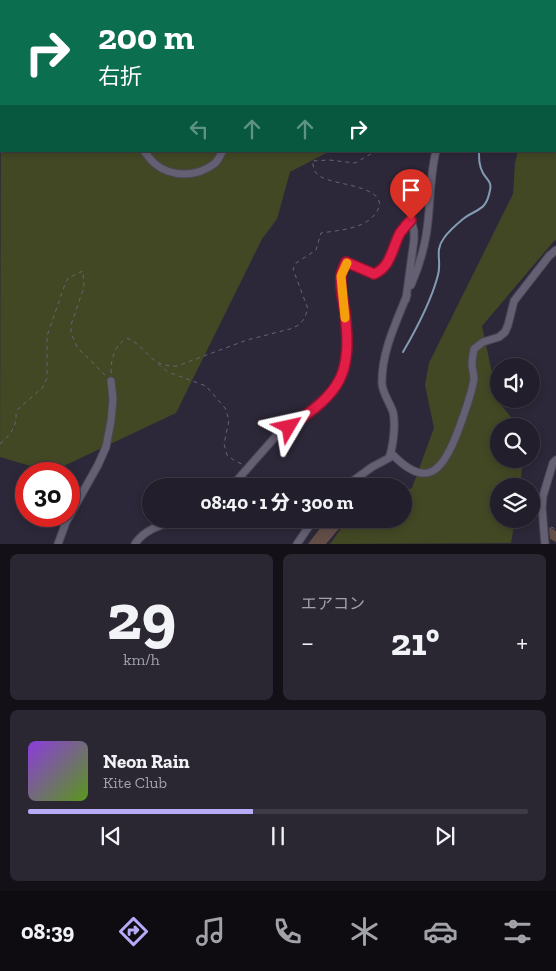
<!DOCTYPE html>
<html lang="ja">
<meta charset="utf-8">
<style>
body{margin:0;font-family:"Zilla Slab","Noto Sans JP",serif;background:#2a2733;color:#f1f3f6;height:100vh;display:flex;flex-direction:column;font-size:19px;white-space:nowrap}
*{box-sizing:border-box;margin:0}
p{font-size:16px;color:#a2a2a9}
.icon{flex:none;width:28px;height:28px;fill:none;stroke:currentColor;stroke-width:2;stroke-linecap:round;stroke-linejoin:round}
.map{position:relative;height:544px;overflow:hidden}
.side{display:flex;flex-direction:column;gap:10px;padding:10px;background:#131018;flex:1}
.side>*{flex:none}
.guide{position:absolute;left:0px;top:0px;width:556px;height:152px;box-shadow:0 2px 8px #0003,0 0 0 1px #3f3c47;background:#0b6e4f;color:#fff;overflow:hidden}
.controls{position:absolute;left:490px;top:358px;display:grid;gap:10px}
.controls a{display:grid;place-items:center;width:50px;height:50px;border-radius:50%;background:#221e2b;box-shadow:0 2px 8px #0003,0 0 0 1px #3f3c47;font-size:25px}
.speed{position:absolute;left:15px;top:462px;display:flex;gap:10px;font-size:25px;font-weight:700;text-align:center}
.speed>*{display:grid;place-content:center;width:65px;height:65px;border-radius:50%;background:#221e2b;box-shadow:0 2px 8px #0003,0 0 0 1px #3f3c47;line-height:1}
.speed .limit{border:8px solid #d22;background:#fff;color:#111}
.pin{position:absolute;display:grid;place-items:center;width:42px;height:42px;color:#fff;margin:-51px -21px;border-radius:50% 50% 50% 0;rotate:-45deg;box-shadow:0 0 5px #0007}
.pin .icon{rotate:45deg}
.me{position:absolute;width:55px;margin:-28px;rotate:54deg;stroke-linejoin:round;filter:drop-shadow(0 0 4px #0008)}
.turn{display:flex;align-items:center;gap:18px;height:105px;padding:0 15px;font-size:22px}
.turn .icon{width:65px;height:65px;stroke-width:2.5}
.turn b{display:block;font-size:35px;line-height:42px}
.lanes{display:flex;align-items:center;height:48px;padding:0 15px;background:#0003;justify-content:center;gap:25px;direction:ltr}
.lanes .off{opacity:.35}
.big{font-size:38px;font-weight:800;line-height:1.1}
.side .tile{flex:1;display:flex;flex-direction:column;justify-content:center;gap:8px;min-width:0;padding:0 18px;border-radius:8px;background:#2a2733}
.side .dial{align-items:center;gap:0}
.dial b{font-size:65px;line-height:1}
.song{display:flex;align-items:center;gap:15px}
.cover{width:60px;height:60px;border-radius:8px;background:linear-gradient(135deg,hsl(270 70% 55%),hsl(90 70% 35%))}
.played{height:5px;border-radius:2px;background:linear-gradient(90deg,#b7abf8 45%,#3f3c47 45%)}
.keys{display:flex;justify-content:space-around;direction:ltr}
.heat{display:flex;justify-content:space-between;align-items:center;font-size:28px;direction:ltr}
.side .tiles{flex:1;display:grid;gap:10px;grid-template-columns:1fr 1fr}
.tile:last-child{grid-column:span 2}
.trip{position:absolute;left:142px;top:478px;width:270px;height:50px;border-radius:25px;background:#221e2b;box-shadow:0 2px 8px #0003,0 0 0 1px #3f3c47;font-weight:800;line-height:50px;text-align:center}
.tab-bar{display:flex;height:80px;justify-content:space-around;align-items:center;background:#0e0c11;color:#a2a2a9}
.tab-bar .icon{width:35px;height:35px}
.tab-bar .on{color:#b7abf8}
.tab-bar b{font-size:22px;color:#f1f3f6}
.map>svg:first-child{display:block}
.green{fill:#424824}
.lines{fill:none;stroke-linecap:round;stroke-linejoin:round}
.stream{stroke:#829cb1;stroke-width:2}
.building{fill:#634d47}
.minor-casing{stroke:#4a4755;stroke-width:9}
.path{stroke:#686473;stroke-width:1;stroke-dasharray:4 4;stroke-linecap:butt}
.minor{stroke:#645f72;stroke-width:7}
.route-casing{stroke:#92132f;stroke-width:12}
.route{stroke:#e11d48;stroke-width:9}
.slow{stroke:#f59e0b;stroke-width:9}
</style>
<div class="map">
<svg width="556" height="544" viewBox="0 0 556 544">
<rect width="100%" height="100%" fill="#2d2839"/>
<path class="green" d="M59,0h376l-377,1z
M556,10v230l-2,1 -72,85 16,75 20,25h-19v33h24l-3,27h-21v33h16l-4,24 -181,1 18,-25h56v-28l8,-3 22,-60 -9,-43 4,-22 84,-169 2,-31 3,-12h37z
M1,68v83h329l-40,21 -13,47 -15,20 -86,174 -125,59 -51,-15z"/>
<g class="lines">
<path class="stream" d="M486,1v-1
M403,352c14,-24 28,-50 35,-77 4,-14 -4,-24 6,-37 4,-6 13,-14 19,-19 14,-11 23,-7 27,-29 2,-8 -3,-10 -7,-17 -4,-7 -4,-14 -4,-22"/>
</g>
<path class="building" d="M327,519h20l-21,25h-18z
M549,527l7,4v11l-6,-3z"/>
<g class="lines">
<defs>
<path id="minor" d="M55,0v1
M538,0v1
M282,1v-1
M508,1v-1
M555,69h1
M144,151c3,4 7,9 10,12 17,15 43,14 60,1 4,-3 6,-9 9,-13
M411,285c7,-16 12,-32 15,-49 5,-28 3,-57 10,-85
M391,453c36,38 52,18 67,-22 6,-17 13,-34 16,-52 0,-5 -2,-10 -2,-15 0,-5 1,-10 2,-15l9,-7 16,-5 6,-5 3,-7 6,-24 35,-45 7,-6
M232,486l45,-51 34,-25 22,-20 6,-9 6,-11 2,-14 1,-20 -7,-60 5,-14 28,12c17,-7 18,-26 26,-41 3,-4 7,-9 11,-13l3,11v9l-8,59
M346,486l26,-19 17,-9c4,-11 7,-34 4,-46 -3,-9 -10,-18 -11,-28 -1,-31 14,-61 25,-89
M58,544l8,-22 32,-57 8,-18 5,-26 2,-22 -2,-18
M135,544c10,-16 30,-20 46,-25
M297,544l17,-25
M545,544l-3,-36 1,-12 10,-33 3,-3"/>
</defs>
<use href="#minor" class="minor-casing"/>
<path class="path" d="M158,364l10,8 38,14 19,22 4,12 -5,24 3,11 8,6 7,3
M111,373c0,-15 3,-27 16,-35 22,10 22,29 50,28l70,-26 43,-11 9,-4 5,-6 4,-10 -15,-40 3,-6 20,-13 5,-17c19,-3 50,-4 58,-26 2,-7 -3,-12 -9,-15 -15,-8 -34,-8 -49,-15l-6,-5 -3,-11 17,-1 26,3 21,-12
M0,444c11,-10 17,-17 16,-33l27,-24 4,-9v-42l18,-52 3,-6 15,-7 1,16 -13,38v8l6,14 28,28
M551,527l5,2"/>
<use href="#minor" class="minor"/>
</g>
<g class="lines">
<defs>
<path id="route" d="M289,427c53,-36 63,-52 56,-115 -2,-11 -5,-24 -4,-35 0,-5 3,-10 5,-15l28,12c17,-7 18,-26 26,-41 3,-4 7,-9 11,-13"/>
</defs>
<use href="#route" class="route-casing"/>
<use href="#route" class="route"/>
<path class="slow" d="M345,318l-4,-42 6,-13"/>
</g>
</svg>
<div class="controls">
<a><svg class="icon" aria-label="sound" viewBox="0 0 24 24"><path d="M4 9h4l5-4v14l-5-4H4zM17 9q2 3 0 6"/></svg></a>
<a><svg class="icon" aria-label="search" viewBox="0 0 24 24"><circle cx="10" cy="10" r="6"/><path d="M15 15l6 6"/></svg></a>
<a><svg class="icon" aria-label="layers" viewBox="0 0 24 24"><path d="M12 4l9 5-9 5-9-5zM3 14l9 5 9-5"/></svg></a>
</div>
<div class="speed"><div class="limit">30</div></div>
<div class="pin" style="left:411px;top:220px;background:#d93025"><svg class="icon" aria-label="arrive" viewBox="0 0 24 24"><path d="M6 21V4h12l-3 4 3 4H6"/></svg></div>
<svg class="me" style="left:289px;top:427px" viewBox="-20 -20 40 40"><path d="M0-17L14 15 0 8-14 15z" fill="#e11d48" stroke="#fff" stroke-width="4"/></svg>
<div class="trip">08:40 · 1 分 · 300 m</div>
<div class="guide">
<div class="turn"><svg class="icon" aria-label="right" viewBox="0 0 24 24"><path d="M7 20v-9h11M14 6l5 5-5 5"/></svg><div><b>200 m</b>右折</div></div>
<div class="lanes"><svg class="icon off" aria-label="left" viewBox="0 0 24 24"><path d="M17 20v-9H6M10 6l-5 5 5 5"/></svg><svg class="icon off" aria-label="ahead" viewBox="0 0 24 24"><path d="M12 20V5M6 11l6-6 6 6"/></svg><svg class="icon off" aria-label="ahead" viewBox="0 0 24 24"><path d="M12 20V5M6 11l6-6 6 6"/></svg><svg class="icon" aria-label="right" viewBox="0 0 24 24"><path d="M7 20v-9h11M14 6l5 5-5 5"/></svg></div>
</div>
</div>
<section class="side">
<div class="tiles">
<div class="tile dial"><b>29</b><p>km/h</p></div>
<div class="tile"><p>エアコン</p>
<div class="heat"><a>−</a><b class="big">21°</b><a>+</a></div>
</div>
<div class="tile">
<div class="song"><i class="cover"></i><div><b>Neon Rain</b><p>Kite Club</p></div></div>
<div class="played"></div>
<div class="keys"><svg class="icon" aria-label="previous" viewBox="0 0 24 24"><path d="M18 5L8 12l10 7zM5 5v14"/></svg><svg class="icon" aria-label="pause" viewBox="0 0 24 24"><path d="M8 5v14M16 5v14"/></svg><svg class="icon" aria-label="next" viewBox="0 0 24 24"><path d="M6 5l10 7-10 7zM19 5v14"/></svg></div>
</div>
</div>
</section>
<nav class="tab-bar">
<b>08:39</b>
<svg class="icon on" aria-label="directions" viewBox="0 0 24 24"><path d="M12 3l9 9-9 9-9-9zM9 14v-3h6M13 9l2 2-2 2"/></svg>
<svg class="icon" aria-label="music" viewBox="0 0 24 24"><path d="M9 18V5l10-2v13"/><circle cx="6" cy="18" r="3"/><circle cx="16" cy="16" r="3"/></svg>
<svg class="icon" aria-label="phone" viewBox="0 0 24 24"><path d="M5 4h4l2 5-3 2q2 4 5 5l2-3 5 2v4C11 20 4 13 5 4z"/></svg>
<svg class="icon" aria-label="climate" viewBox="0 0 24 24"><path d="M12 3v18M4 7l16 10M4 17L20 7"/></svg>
<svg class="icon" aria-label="car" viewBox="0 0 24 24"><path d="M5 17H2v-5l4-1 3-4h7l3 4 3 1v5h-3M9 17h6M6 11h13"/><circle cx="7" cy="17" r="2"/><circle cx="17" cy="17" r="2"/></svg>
<svg class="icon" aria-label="filters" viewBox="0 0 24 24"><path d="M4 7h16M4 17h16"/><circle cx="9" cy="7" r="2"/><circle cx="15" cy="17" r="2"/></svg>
</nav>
